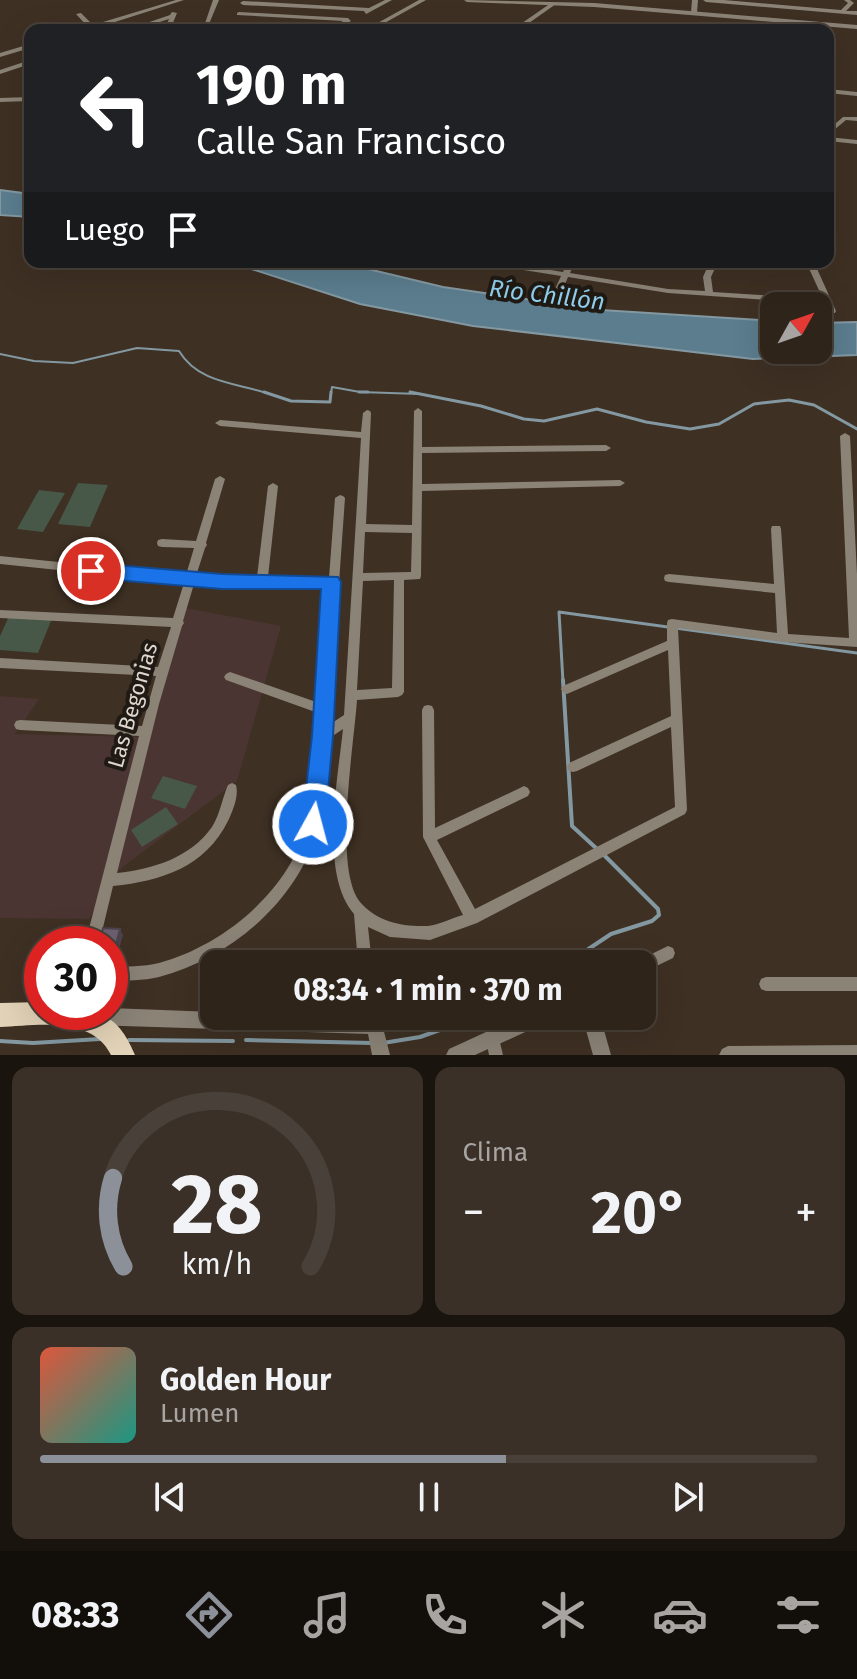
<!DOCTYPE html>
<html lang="es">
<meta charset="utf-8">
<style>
body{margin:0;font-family:"Fira Sans",sans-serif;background:#3a3027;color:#f1f3f6;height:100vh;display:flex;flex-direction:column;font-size:30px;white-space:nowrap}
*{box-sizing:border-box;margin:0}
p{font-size:26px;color:#a7a4a2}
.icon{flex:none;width:44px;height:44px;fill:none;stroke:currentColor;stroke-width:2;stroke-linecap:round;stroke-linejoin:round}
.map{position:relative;height:1055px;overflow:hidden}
.side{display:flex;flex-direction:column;gap:12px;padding:12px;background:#19140e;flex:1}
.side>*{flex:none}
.hud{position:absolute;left:24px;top:24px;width:810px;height:244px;border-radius:16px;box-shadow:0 8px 32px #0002,0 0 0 2px #494139;background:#202124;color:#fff;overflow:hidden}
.needle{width:52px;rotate:50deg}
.controls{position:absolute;left:760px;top:292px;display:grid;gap:16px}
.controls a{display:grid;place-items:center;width:72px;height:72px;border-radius:16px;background:#2e241a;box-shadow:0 8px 32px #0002,0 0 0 2px #494139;font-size:40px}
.speed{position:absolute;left:24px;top:926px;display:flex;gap:16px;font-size:40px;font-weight:700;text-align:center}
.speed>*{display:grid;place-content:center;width:104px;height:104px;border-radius:50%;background:#2e241a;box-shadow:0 8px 32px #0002,0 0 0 2px #494139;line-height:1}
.speed .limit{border:12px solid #d22;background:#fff;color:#111}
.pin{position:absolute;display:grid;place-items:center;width:68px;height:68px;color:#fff;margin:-34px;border:4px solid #fff;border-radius:50%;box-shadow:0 2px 8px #0007}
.me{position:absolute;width:88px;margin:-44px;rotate:7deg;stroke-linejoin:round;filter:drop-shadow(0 0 6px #0008)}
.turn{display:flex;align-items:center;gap:28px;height:168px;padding:0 40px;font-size:36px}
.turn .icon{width:104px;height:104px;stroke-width:2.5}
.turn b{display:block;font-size:56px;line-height:68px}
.then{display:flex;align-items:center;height:76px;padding:0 40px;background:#0003;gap:16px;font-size:30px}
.big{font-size:60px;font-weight:700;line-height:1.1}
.side .card{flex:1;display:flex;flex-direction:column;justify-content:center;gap:12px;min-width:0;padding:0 28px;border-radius:16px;background:#3a3027}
.side .dial{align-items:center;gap:0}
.dial svg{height:208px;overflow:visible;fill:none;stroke:#494139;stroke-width:7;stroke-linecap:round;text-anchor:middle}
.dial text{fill:#f1f3f6;stroke:none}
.song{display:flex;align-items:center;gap:24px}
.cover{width:96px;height:96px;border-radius:12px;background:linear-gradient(135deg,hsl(10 70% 55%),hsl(170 70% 35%))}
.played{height:8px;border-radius:4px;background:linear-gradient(90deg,#8c9099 60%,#494139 60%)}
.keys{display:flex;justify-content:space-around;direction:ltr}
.heat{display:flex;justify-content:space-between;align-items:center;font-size:44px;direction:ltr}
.side .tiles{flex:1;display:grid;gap:12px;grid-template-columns:1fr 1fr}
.card:last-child{grid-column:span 2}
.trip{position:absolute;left:200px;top:950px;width:456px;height:80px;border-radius:16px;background:#2e241a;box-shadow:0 8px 32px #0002,0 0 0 2px #494139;font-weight:700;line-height:80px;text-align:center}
.tabs{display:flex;height:128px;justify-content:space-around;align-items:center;background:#120e0a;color:#a7a4a2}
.tabs .icon{width:56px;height:56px}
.tabs .current{color:#8c9099}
.tabs b{font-size:36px;color:#f1f3f6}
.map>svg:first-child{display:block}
.industrial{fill:#4a3532}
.green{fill:#475748}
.water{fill:#5b7d8e;stroke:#8398a1;stroke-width:2}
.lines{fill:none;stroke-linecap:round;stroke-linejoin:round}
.stream-far2{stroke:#8398a1;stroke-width:2}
.stream-far1{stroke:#8398a1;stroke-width:3}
.stream{stroke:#8398a1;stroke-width:4}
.minor{fill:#8b8376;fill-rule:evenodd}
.tertiary{fill:#8b8376;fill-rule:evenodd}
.primary{fill:#e2d2b7;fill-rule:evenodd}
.shaded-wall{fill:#4c434e}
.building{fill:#6d6070;stroke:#4c434e;stroke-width:2}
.route{fill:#1a73e8;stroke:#114b97;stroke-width:2}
.labels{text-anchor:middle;stroke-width:8;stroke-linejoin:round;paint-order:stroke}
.street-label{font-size:22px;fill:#dfd6cd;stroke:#201a14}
.water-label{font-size:24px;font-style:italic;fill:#91cfee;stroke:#201a14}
</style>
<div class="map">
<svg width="857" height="1055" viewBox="0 0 857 1055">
<rect width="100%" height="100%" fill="#3e3023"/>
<path class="industrial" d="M180,607l101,19 -44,155 -121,91 -27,47 -89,-1v-222l39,3 -24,35 124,3z"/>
<path class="green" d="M78,483l30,2 -18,42 -32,-3z
M39,490l26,3 -22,39 -26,-3z
M10,614l43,2 -15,37 -38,-3v-14z
M163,776l34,10 -12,23 -34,-11z
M166,807l12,17 -36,23 -11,-17z"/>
<path class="water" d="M0,190l30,4v23l-30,-2z
M230,262h109l104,25 158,23 173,11v29h44v-27l39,-1v33l-104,4 -280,-33 -113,-22z"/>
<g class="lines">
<path class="stream-far2" d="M0,354l34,7 39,2 64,-15 42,3c20,33 59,32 91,43
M331,394l1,-7 28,5 60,2"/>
<path class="stream-far1" d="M264,392l27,9 39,1 1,-10
M359,392h9
M410,392l71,14 43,13 20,2 53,-12 49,13 44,7 29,-5 35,-20 35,-4 25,5 43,24
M563,682l-4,-70 298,41"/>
<path class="stream" d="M563,680l9,146 24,22
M566,964l45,-30 41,-13 7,-6 -1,-6 -56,-56
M129,1040l104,1
M246,1040l126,3
M0,1041l33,2 67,-4
M383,1043l37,-6 59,-21"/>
<path class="minor" d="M176,0h8l-88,28v2h-16l8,-3 -12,-13 5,-1 12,12z
M213,0h6l-10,24 76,4 3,2 -80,-3 -1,2h-4z
M385,0h7l-26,14 -2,-3 -121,-6 -3,-2 3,-2 126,7z
M419,0h7l-54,30h-7z
M692,0h6l-1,13 -3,2 -3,-2z
M703,0h21l117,10 7,-7 -4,-3h6l4,3 -8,8h11v4l-151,-13z
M551,3l5,1 -37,26h-7z
M172,12l5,1 -7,17h-6l5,-11 -34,11h-9l44,-15z
M239,12l109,6 3,3 -18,9h-7l17,-9 -106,-6v-2z
M30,44v4l-30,9v-4z
M30,60v4l-30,10v-4z
M828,89l29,3v4l-29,-3z
M30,97v4l-30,1v-4z
M843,117h14v4l-11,-1 -18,15v-5z
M483,262h18l62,10 4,-10h8l-5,11 98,16 37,2 -2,-14 4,-9 -37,-4 -4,-2 44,1 4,-1 3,2 -6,13 2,15 110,7 -17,-37h8l22,49 -1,2h-6l-4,-9 -157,-11 -100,-16 -5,12 -4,2 -4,-2 6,-13 -74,-12z
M418,408l4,3v36l184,-2 5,3 -5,3 -184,2v31l198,-4 5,3 -5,3 -198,5 -1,85 -1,3 -16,1v112l-2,3 -4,2 -41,3c-3,45 -24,168 3,202 17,20 43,25 68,24 11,-1 24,-8 35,-11l-40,-78 -1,-127 2,-4 4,-1 4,1 2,4 1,118 85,-40 4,-2 4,2 2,4 -2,4 -91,44 38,69 200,-102 -4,-80 -94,44 -4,1 -4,-1 -2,-4 2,-4 102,-47 -3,-66 -101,44 -4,-2 -2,-3 2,-3 104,-45v-18l1,-3 4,-1 105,14 -2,-40 -106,-11 -4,-1 -1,-3 1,-3 4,-1 105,10 -3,-55 1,-3h8l1,3 7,105 61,4 -9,-202 5,-3 5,3 7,138v73l-74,-5 -105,-14 9,182 -2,4 -208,109 -47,17 -40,-3 -22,-10 4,37h-14l-4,-50c-35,-40 -16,-136 -11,-185l-15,10c-2,28 -1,58 -8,85 -21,76 -87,133 -161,153 -16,4 -33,3 -49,5v-14c16,-2 33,-1 49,-5 66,-18 131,-73 149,-141 9,-35 7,-73 10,-109l-92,-33 -2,-3 2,-3 4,-2 89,31 9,-117 -62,-1 -4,2 -4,-2 -64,-1 -11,37 1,2 -2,3 -23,78 -42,169c36,-4 73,-15 95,-46 8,-13 10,-28 16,-42l4,-2 4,2c3,11 -3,25 -8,36 -23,46 -66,60 -115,65l-14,58h-14l54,-208 -119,-6 -4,-1 -2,-4 2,-4 4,-1 122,6 14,-50 -156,-8v-10l158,9 13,-40 -171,-9v-8l173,8 11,-35 -184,-19v-8l186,19 8,-27 -32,-1 -4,-1 -1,-3 1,-3 4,-1 34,2 19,-62 5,-3 5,3 -19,64 1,2 -2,3 -9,28 61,1 11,-91 5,-3 5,3 -10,91 61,1 6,-80 5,-3 3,1 2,2 -16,227 15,-10 17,-277 -141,-12 -5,-3 5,-3 141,12 2,-19 4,-3 3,1 1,2 -5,111 46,1 2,-114zM365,532l47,1 -1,39 -48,1zM394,580l-2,108 -35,2 6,-109z
M668,946l5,2 2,5 -2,5 -31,15v-9h-6l1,-3z
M766,977h91v14h-91l-5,-2 -2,-5 2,-5z
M493,1032l5,2 5,21h-14l-3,-16 2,-5z"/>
<path class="tertiary" d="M464,0l130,3 263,22v4l-263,-22 -127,-5z
M828,137l29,3v4l-29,-3z
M110,1008l104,4v4l161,1 6,3 9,35h-18l-4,-21 -276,-9 -6,-3 -3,-6 2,-4h25z
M521,1016h29l-3,6 -72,33h-29l3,-6z
M582,1016h18l11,39h-18z
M857,1045v10h-138l3,-6 6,-3z"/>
<path class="primary" d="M42,1002v10c49,0 71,-9 93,43h-24c-20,-40 -75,-29 -111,-28v-24z"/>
</g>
<path class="shaded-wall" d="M120,929l3,6 -8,29 -3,-4z"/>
<path class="building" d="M103,928l17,1 -8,31h-2v-16h-11z"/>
<path class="route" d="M91,563l131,11 116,3 3,5 -8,154 -8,88 -3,7 -9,3 -8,-3 -3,-7 10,-88 9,-147h-99l-131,-11 -10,-7z"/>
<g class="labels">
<g class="street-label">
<text transform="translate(132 705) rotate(-74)" y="8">Las Begonias</text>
</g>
<g class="water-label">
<text transform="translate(547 295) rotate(7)" y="8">Río Chillón</text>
</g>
</g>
</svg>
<div class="controls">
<a><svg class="needle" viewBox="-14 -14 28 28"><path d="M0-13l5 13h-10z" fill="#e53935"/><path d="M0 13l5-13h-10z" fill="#a7a4a2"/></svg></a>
</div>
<div class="speed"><div class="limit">30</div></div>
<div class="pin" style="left:91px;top:571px;background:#d93025"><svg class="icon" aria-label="arrive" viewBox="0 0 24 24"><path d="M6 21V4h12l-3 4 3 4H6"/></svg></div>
<svg class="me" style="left:313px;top:824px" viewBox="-20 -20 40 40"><circle r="17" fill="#1a73e8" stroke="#fff" stroke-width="3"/><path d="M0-11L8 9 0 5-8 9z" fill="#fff"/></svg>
<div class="trip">08:34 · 1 min · 370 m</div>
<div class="hud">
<div class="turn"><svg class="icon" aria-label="left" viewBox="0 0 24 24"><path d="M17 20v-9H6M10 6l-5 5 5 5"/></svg><div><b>190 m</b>Calle San Francisco</div></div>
<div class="then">Luego<svg class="icon" aria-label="arrive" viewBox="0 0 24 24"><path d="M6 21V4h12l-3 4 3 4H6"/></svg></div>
</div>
</div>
<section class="side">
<div class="tiles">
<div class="card dial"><svg viewBox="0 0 100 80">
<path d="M14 69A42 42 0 1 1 86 69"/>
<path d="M14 69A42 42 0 0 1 10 35" stroke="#8c9099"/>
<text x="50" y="56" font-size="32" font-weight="700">28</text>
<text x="50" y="72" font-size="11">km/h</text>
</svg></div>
<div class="card"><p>Clima</p>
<div class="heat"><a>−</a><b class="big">20°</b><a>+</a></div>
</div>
<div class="card">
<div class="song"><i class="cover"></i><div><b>Golden Hour</b><p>Lumen</p></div></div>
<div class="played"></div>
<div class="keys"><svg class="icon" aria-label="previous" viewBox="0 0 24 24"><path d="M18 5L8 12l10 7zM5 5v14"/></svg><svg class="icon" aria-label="pause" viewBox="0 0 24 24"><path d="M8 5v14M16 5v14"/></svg><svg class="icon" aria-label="next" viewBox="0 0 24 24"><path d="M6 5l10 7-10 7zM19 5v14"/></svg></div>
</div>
</div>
</section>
<nav class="tabs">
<b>08:33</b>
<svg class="icon current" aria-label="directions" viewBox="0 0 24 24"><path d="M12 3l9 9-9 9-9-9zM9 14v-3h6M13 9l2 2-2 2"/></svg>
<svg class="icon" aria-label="music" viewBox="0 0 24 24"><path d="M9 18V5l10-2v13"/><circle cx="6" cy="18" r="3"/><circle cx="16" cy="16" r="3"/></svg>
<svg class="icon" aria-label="phone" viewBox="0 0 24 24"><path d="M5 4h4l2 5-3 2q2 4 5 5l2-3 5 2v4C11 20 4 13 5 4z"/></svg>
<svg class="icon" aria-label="climate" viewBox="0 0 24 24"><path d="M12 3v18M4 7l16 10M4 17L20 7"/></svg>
<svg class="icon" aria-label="car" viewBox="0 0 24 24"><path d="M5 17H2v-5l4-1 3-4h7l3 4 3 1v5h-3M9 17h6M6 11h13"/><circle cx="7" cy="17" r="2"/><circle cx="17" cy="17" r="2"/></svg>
<svg class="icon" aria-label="filters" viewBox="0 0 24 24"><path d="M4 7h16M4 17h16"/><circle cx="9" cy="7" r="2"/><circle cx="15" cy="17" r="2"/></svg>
</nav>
